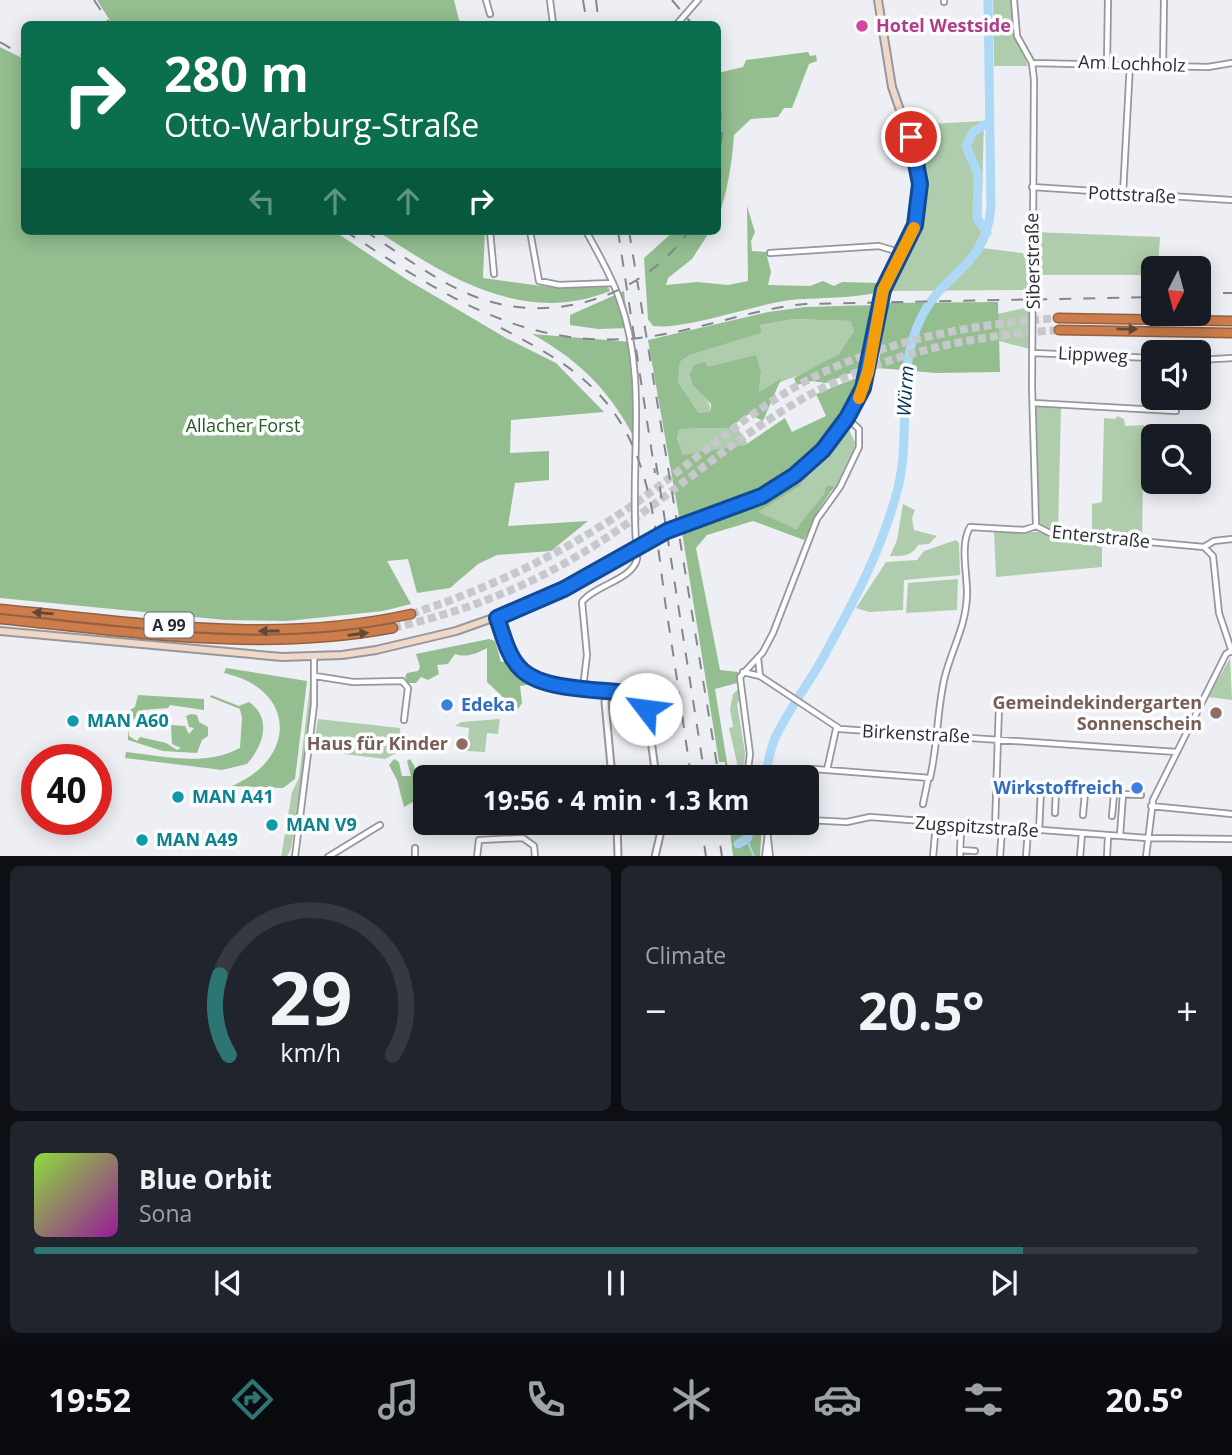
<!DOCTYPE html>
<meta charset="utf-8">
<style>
body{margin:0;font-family:"Open Sans",sans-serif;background:#20242c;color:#f1f3f6;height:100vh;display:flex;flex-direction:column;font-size:26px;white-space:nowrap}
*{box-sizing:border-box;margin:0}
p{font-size:23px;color:#9ea1a6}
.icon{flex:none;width:38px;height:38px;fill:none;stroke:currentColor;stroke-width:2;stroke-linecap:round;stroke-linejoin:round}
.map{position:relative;height:856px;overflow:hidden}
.panel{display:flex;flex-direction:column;gap:10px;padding:10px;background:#0d0f14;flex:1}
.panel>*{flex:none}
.top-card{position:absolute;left:21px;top:21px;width:700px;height:214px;border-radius:10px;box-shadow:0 4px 18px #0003;background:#0b6e4f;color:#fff;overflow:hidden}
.needle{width:46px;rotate:186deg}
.buttons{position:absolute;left:1141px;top:256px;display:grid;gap:14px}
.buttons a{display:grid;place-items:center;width:70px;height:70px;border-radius:10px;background:#171b24;box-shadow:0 4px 18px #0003;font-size:35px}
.speed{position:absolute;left:21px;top:744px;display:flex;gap:14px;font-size:35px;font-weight:700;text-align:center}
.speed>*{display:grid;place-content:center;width:91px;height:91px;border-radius:50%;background:#171b24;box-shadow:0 4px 18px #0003;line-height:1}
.speed .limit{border:10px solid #d22;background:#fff;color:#111}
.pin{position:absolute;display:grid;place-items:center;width:60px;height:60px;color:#fff;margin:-30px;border:4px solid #fff;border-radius:50%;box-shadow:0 2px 7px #0007}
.me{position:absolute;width:77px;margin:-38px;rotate:300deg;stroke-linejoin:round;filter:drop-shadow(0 0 5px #0008)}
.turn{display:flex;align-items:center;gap:24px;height:147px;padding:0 28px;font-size:32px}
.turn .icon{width:91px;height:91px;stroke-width:2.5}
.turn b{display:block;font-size:49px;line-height:60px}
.lanes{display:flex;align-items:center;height:66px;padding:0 28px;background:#0003;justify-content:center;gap:35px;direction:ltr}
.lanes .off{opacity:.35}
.big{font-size:52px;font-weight:700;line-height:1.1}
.panel .card{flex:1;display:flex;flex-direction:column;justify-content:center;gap:10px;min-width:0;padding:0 24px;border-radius:10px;background:#20242c}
.panel .dial{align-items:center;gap:0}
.dial svg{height:182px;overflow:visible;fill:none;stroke:#363941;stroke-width:7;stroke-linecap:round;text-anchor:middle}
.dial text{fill:#f1f3f6;stroke:none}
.song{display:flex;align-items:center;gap:21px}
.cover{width:84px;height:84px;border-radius:10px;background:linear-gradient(135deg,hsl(90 70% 55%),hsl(300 70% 35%))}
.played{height:7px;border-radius:4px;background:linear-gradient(90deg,#2c7573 85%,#363941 85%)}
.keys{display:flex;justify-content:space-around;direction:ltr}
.heat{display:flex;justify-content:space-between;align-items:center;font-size:38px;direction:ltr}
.panel .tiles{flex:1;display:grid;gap:10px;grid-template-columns:1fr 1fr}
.card:last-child{grid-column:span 2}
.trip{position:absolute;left:413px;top:765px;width:406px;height:70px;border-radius:10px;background:#171b24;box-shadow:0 4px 18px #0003;font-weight:700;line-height:70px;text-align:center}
.tab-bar{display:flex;height:112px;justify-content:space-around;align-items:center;background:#090b0e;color:#9ea1a6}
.tab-bar .icon{width:49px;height:49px}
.tab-bar .current{color:#2c7573}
.tab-bar b{font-size:32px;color:#f1f3f6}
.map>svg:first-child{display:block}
.green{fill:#afcdac}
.forest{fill:#94bd90}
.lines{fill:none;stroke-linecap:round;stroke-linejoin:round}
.stream{stroke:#add9f6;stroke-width:2}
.river{stroke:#add9f6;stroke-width:9}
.motorway-tunnel{stroke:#c6c8cc;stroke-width:8;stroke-dasharray:8 4;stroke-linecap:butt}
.minor-casing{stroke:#96979c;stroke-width:8}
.tertiary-casing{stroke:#96979c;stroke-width:9}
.secondary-casing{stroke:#96979c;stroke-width:10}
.motorway-casing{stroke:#936040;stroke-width:11}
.minor{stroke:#fff;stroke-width:4.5}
.tertiary{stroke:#fff;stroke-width:5}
.secondary{stroke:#f0d8c9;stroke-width:6}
.motorway{stroke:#cc7d4b;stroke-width:8}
.rail{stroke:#85868a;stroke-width:2;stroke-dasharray:12 12;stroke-linecap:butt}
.minor-bridge-casing{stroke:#96979c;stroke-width:8;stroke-linecap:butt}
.minor-bridge{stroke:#fff;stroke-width:4.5}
.oneway{fill:#634838}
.route-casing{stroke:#114b97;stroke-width:18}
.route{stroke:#1a73e8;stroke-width:12}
.slow{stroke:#f59e0b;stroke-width:12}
.hotel-dot{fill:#d1479c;stroke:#fbfcfe;stroke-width:2.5}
.shop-dot{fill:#3f7fe0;stroke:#fbfcfe;stroke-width:2.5}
.education-dot{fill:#8d6e63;stroke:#fbfcfe;stroke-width:2.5}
.culture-dot{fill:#0f9aa8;stroke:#fbfcfe;stroke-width:2.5}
.labels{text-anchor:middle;stroke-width:7;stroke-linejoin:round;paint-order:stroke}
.shield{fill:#fbfcfe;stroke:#696a6c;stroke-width:2}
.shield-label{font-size:16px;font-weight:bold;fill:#2a2b2d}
.hotel-label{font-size:18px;font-weight:bold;fill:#b23c85;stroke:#fbfcfe;text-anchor:start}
.street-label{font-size:18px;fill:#2a2b2d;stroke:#fbfcfe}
.park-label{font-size:18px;fill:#245c22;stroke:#fbfcfe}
.education-label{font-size:18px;font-weight:bold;fill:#785e54;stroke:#fbfcfe;text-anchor:end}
.shop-label{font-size:18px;font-weight:bold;fill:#366cbe;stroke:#fbfcfe;text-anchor:start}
.culture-label{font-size:18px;font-weight:bold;fill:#0d838f;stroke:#fbfcfe;text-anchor:start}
.water-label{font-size:19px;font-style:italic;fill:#03314a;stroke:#fbfcfe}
</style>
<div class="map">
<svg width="1232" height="857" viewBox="0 0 1232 857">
<rect width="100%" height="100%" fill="#edeff4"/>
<path class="green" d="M993,0h19l1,30 15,36h-34z
M984,121l-3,113 -7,13 55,7v36l-143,1c33,-66 48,-91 25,-166z
M1034,232l126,5 -2,31h-5v7h-117z
M1030,307v42l-31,-8 -2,-27z
M794,319l56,2 4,10c-5,7 -9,18 -15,23 -23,20 -56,23 -80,39l2,-20 -72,3c5,13 21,21 22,35l-12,2 -21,-31 2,-20 8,-7 74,-22 -2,-8z
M1037,406l24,2 -3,123 -16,-3 -5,-9 -2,-110z
M1117,416l7,3 1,7 19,-1 -2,115 -50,-5v-31l10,-2 2,-84 12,1z
M735,424l12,19 -2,2 -62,11 -6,-17 2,-10 50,-1z
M849,430l7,14 -21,45c-19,1 -23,42 -46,40l-32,-17 43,-28 -2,-2z
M903,504l12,6 -3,8 2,12 23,6 -8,8 -11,1c-7,12 -15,11 -28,11l7,-16z
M994,531l44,1 64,8v27l-106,10z
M956,540l3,3 1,32 -56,5 -1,30 -34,2 -13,-4 30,-46 31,-2 7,-9z
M958,579l-1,31 -51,3 2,-30z
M1230,658l2,42 -24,-3z
M311,677c5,57 -12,116 -20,172l-4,7 -6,1 11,-65 7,-14z
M738,689l3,8 -4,7 8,49 -2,24h-7l1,-14 -8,-35 4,-1 -3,-18 3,-15z
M318,719l82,9 2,22 -17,9 -41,-5 1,-11 -30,-5z
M500,719l-2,15 -11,-1 -2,19 -18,-1 2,-23 -14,-2 6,-4z"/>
<path class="forest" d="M97,0h357l6,24h-348z
M0,47l24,12v172h310l72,48 100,59 50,25 48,49 -93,8 -1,33 39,-2v29l-34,3 -7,43 80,-5 -37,30 -54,4 -19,9 -28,24 -33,5 -9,-34 -21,2 24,43 -28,7 -96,10 -62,-1 -225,-22z
M808,52l2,4 6,-1 1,6 -8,3 -17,44h-8l-6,9 -27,2 -17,16c-2,29 -7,58 -16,84v-146l25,-6 3,-7z
M747,206l8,26 -4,9 1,10 14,1 5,20 -3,13 42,1 13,-5 11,5 8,-4 38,1 2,-4 -3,12c-9,7 -72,7 -89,9 -37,5 -106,30 -137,26l-5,-7 -4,-61 30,-27h36l-18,28 -24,19 -2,7 31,-3 31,3 20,-4z
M377,231h108l-2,47 74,10 51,-1 2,4c-86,35 -163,-14 -233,-60z
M624,291l4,37 -30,1 -28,-4v-10z
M998,302l2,70 -64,1 -58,-5 9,-65z
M874,305l-11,63 -37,15 -15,-2 -14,4 -3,-7 45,-24 15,-23 -4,-10 -56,-2 -34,6 2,8 -73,22 -9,7 -2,20 21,31 12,-2v-7l-18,-19 -4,-10 5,-10 11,-3 3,5 48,-12 5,18 -2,19 22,-13 -18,42 -14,-7 -20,14 -50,1 -2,10 6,16 62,-10 40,-27 7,14 34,-16 -10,-22 45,-18 -6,15 -20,29 4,3c-45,59 -91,76 -159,99l-32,-182 120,-28 37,-5z
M532,334l99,8 7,43v60c-26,-52 -56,-83 -106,-111z
M798,482l3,3 -43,27 38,17 29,-36v-5l4,-3 5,2 -15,22 -15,31 -51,-19 -46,14 -11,13 24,122 18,2 -1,11 -22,6 13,79 -8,2 -1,-4 6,-1v-3h-6l-37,-230 85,-30z
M489,639l6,2 6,21 6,-1 5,9 21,14 -13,2 2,17 -4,6 -5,-10 -7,1 -19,-18v-34c-11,6 -21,10 -32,6l-7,10 -11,1 2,9 -11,6 -7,-3 -5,6h-8l-3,-6 2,-4 11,-2 2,-4 -4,-13z
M226,668l81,13 -12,98 -12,9 -51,-2c66,-28 64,-97 -8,-113z
M138,695l66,4v11l-34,-5 -2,3 -26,2 4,3 -4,4 -3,14 -9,-21 5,-3z
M211,695l28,11 10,-4c23,16 15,43 -2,62l-25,6 -97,-12 1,-6c39,4 78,15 114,-4l2,-30 -2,-9 -30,-12z
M191,714l6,1 2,7 9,5v9l-6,4 -5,13 -34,-2 -35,-11v-11l1,7 8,5 3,-4 26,6 11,7 4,-2 -9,-4 -1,-19 14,1 4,8 5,-6 -5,-1 -3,-11z
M394,759l5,3 3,14h9l-4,-15 3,-2c6,9 8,17 15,26v37l6,1h-9l-9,-21 -9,5 -7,-27 -8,-15z
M729,823h33l-2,33h-27z"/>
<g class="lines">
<path class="stream" d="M747,839l7,18"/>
<path class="river" d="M987,233l-10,-15 1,-44 -12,-28 7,-14 16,-10
M765,777c3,-13 5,-29 11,-41 12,-25 30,-49 44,-73 31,-56 62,-112 78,-175 14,-57 -4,-118 24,-172 24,-47 64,-48 69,-109l-3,-207
M738,844l9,-5 5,-17"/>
<path class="motorway-tunnel" d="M411,614c74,-24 145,-57 210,-101 70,-46 127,-106 205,-142 74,-34 152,-47 232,-53
M393,628c90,-21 159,-51 235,-105 68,-47 130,-105 205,-140 72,-34 148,-48 226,-53"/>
<defs>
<path id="minor" d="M486,0l4,14
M550,0l3,24
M944,0v2
M1014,0l3,36 15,27 2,17 -2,306 4,140
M677,24l21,-24
M1032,63l176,4 24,-4
M1107,63l1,-63
M1163,65l1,-65
M1032,187l199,13
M1123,194l7,-130
M490,231l4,43
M530,231l9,50 20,4 54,-2
M586,231c12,22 25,44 33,67 29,78 11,164 17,244
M770,253l109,-7 23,7
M1033,353l120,5
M1199,360l33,-2
M1033,403l143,8
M1204,547l9,9 6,57 13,39
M758,658l2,18
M743,672l17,4 80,53 337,23
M315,676l38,6 49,-1 6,7 -4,32
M583,688l4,-33 -5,-53c13,-17 50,-22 55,-43
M827,770l9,-41
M554,777l2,-2
M747,777l3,-23 -10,-77 23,-25 10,-19 44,-114 23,-32 19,-40v-18l-12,-11
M789,777l9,-6 16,-2 116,9c8,-34 7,-70 15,-102 8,-30 22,-52 22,-84 0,-19 -7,-48 3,-65l54,3 12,-4 14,7 154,14 10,-6 18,-2
M923,804l5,-24
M1151,806l81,8
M1055,813l1,-23
M1083,815l2,-23
M1112,816l2,-22
M807,820l40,2 23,-5 277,21 85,1
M766,822l4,35
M995,828l4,-123
M1039,831l2,-41 100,5
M1120,836l3,-42
M415,848v9
M960,850l15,1
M295,857l19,-152v-48
M328,857l52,-32
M477,857l2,-17 44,-2 11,8 1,11
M765,857l3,-23
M933,857l3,-33
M960,857l1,-31
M1000,857l2,-28
M1026,857l2,-27
M1080,857l2,-23
M1107,857l1,-21
M1146,857l7,-57 73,-146 5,-3"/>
<path id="tertiary" d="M497,618c25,70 37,64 106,73 12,1 27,1 38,7l6,11 9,68
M612,777l-7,-75 3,-7 6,-3
M617,822l1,35
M655,857l8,-35"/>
<path id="secondary" d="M0,631l282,26 60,-2 34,-5 80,-19 68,-24 144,-76 94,-35 33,-21 41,-40 24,-41 8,-22 15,-82 29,-58 5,-17 3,-24 -3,-32 -25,-72 -14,-87"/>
<path id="motorway" d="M1058,318l174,3
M1059,330l173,3
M0,609c138,13 274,36 411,5
M0,619c131,13 262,34 393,9"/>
</defs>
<use href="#minor" class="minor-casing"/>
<use href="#tertiary" class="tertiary-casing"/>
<use href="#secondary" class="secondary-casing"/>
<use href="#motorway" class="motorway-casing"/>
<use href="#minor" class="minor"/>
<use href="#tertiary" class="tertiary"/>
<use href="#secondary" class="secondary"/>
<use href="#motorway" class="motorway"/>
<path class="rail" d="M94,0l16,24
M583,0l4,24
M596,0l3,24
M672,0l20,24
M0,42l24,14
M718,84l4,50 -4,34
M345,231c98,64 185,124 309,105 51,-8 99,-27 151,-32l348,-7
M365,231c34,22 68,48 106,64 77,32 170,4 218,-64
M618,231l37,242
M629,231l90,546
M1199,293h33
M501,328c38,20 75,39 104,73 48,57 51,136 61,207 9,56 17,113 25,169
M656,463l49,314
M701,822l5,35
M717,822l5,35"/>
<defs>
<path id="minor-bridge" d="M636,542l1,17"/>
</defs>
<use href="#minor-bridge" class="minor-bridge-casing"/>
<use href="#minor-bridge" class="minor-bridge"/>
</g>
<defs><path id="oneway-solid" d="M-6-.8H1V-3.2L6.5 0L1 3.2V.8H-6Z" transform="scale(1.75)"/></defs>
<g class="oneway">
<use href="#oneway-solid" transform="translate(1127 329) rotate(1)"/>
<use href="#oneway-solid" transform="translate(43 613) rotate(-175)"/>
<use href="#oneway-solid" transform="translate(269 631) rotate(-180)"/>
<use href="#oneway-solid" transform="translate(358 634) rotate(-8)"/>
</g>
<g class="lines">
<defs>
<path id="route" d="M646,709l-8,-14c-33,-7 -97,-2 -119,-28 -12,-13 -16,-33 -22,-49l67,-29 103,-58 95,-35 33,-21 28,-25 24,-32 16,-30 20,-98 32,-65 5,-41 -9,-47"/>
</defs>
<use href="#route" class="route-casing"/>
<use href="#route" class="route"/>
<path class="slow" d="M859,398l9,-26 15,-82 31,-62"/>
</g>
<circle class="hotel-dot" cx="862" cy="26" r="7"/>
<g class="shop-dot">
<circle cx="447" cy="705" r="7"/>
<circle cx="1137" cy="788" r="7"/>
</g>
<g class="education-dot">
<circle cx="1216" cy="713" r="7"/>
<circle cx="462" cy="744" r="7"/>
</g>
<g class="culture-dot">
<circle cx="73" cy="721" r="7"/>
<circle cx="178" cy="797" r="7"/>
<circle cx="272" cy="825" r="7"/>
<circle cx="142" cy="840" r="7"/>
</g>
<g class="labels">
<rect class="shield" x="144.5" y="612.5" width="49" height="25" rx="5"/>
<g class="shield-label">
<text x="169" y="631">A 99</text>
</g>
<g class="hotel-label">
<text x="876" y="32">Hotel Westside</text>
</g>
<g class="street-label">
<text transform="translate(1132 64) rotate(2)" y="6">Am Lochholz</text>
<text transform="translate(1132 195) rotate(3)" y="6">Pottstraße</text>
<text transform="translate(1033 261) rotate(-91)" y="6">Siberstraße</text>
<text transform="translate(1093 355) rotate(3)" y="6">Lippweg</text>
<text transform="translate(1101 537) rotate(6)" y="6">Enterstraße</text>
<text transform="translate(916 734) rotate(3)" y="6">Birkenstraße</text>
<text transform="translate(977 827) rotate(4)" y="6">Zugspitzstraße</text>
</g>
<g class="park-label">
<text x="243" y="432">Allacher Forst</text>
</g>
<g class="education-label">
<text x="1202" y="709">Gemeindekindergarten<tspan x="1202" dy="21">Sonnenschein</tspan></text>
<text x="448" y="750">Haus für Kinder</text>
</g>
<g class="shop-label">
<text x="461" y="711">Edeka</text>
<text x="1123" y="794" text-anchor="end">Wirkstoffreich</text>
</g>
<g class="culture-label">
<text x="87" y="727">MAN A60</text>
<text x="192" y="803">MAN A41</text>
<text x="286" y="831">MAN V9</text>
<text x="156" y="846">MAN A49</text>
</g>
<g class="water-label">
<text transform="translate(905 391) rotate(-86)" y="7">Würm</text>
</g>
</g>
</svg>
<div class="buttons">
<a><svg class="needle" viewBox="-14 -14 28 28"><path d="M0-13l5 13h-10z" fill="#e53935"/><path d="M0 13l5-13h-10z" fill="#9ea1a6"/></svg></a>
<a><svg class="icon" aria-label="sound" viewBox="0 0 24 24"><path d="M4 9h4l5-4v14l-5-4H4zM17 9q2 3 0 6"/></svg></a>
<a><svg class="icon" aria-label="search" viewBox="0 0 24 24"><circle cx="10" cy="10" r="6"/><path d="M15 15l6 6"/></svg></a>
</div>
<div class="speed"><div class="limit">40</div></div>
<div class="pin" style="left:911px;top:137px;background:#d93025"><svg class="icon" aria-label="arrive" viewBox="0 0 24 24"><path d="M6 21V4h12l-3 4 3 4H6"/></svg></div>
<svg class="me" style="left:646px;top:709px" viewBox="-20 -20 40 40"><circle r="19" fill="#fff"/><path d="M0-13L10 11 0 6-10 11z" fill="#1a73e8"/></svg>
<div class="trip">19:56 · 4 min · 1.3 km</div>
<div class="top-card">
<div class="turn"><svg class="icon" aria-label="right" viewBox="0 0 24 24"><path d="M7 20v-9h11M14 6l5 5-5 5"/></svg><div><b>280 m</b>Otto-Warburg-Straße</div></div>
<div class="lanes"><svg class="icon off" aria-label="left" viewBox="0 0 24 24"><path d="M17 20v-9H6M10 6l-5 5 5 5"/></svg><svg class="icon off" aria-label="ahead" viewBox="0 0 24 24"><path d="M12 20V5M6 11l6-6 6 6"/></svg><svg class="icon off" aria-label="ahead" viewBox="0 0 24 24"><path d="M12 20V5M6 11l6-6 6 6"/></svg><svg class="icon" aria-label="right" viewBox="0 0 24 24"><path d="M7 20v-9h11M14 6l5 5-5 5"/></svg></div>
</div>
</div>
<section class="panel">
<div class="tiles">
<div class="card dial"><svg viewBox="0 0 100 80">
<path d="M14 69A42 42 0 1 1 86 69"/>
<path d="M14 69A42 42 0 0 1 10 34" stroke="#2c7573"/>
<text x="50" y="56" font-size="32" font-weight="700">29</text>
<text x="50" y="72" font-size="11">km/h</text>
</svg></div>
<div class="card"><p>Climate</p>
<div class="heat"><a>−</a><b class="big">20.5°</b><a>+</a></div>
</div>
<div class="card">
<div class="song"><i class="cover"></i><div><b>Blue Orbit</b><p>Sona</p></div></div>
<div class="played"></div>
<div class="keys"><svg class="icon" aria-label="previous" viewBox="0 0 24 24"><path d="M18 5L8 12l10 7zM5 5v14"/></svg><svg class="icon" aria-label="pause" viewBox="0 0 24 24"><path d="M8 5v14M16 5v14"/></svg><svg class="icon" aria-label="next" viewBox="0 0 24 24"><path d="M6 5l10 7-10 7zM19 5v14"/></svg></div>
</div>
</div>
</section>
<nav class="tab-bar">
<b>19:52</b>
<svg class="icon current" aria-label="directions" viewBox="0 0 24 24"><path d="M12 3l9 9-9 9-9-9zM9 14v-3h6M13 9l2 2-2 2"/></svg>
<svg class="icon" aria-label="music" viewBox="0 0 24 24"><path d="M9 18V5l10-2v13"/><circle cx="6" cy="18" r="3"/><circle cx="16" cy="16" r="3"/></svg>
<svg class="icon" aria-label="phone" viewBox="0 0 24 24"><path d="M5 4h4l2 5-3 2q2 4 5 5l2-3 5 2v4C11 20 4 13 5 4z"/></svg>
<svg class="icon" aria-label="climate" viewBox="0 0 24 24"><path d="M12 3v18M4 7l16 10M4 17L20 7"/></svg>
<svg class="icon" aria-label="car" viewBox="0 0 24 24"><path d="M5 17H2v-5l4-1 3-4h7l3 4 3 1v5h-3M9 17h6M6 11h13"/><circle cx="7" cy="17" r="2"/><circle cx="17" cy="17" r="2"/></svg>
<svg class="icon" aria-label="filters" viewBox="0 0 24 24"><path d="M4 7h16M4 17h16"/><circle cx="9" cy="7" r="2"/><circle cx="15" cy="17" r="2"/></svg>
<b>20.5°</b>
</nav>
